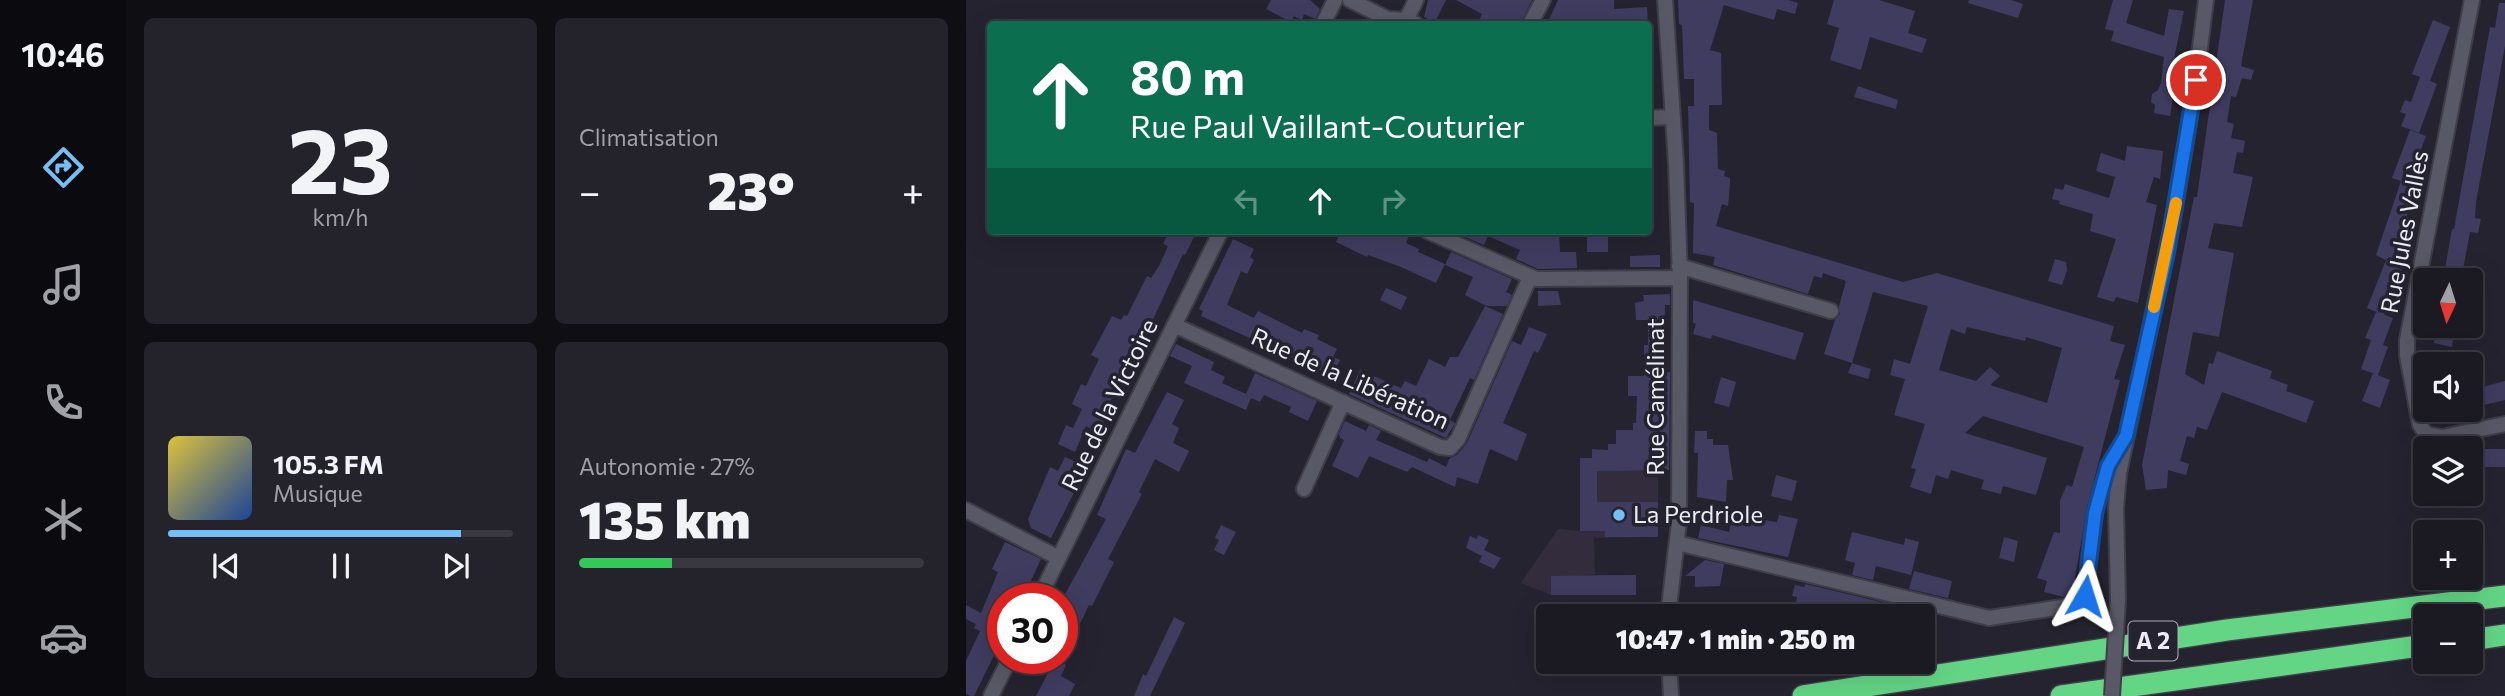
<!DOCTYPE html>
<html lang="fr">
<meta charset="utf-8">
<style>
body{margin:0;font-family:Commissioner,sans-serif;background:#24232b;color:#f1f3f6;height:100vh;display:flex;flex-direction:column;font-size:26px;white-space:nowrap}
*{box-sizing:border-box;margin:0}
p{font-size:23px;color:#a0a1a6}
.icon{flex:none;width:38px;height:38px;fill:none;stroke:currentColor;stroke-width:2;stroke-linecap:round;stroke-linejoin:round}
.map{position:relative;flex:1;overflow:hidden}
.side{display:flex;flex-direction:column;gap:18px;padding:18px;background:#0f0e13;width:840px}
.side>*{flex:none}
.top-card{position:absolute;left:21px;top:21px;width:665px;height:214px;border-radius:7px;box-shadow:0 7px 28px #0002,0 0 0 2px #393841;background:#0b6e4f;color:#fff;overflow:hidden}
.needle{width:46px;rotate:184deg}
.buttons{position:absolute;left:1447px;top:268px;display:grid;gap:14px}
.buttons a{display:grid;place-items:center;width:70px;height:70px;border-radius:7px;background:#1b1a23;box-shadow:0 7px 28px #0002,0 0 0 2px #393841;font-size:35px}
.speed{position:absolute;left:21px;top:583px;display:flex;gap:14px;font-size:35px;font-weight:700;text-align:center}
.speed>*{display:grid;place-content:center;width:91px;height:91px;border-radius:50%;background:#1b1a23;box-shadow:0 7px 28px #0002,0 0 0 2px #393841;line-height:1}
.speed .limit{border:10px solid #d22;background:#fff;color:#111}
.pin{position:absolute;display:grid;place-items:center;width:60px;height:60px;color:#fff;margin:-30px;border:4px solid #fff;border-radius:50%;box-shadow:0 2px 7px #0007}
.me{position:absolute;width:77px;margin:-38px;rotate:6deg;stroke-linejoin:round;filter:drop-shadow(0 0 5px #0008)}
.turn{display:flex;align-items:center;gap:24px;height:147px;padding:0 28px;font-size:32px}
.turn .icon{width:91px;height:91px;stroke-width:2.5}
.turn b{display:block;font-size:49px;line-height:60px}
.lanes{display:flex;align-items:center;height:66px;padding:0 28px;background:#0003;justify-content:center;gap:35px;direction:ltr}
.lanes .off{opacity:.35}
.big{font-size:52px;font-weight:800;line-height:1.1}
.side .card{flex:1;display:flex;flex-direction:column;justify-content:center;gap:10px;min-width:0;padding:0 24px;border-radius:10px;background:#24232b}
.side .dial{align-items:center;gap:0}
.dial b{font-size:91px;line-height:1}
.song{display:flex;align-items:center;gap:21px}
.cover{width:84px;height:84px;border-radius:10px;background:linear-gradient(135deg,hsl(50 70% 55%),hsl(220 70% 35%))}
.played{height:7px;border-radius:4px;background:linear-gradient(90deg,#74c0f6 85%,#393841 85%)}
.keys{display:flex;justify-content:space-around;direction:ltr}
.heat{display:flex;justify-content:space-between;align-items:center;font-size:38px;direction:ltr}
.charge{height:10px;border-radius:5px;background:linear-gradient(90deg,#34c759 27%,#393841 0)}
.side .tiles{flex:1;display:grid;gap:18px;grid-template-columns:repeat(2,1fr)}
.trip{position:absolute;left:570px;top:604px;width:399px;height:70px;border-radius:7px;background:#1b1a23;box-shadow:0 7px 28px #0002,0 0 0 2px #393841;font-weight:800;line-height:70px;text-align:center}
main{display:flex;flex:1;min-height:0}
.menu{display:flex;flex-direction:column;width:126px;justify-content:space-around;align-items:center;background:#0b0a0e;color:#a0a1a6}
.menu .icon{width:49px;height:49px}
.menu .selected{color:#74c0f6}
.menu b{font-size:32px;color:#f1f3f6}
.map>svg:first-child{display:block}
.education{fill:#332c3c}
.building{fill:#403c60;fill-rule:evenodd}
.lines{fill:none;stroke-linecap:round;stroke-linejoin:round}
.minor-casing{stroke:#3e3d48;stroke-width:18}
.highway-casing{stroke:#3e3d48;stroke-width:24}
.minor{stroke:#595866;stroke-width:14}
.highway{stroke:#63d585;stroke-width:21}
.minor-bridge-casing{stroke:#3e3d48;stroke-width:18;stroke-linecap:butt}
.minor-bridge{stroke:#595866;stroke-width:14}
.route-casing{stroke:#114b97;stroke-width:18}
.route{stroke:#1a73e8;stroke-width:12}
.slow{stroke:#f59e0b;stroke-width:12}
.poi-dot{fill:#74c0f6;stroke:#24232f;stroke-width:2.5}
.labels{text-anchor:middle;stroke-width:7;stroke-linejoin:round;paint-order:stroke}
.shield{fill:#24232f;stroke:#b0b0b9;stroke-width:2}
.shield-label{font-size:23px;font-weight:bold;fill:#ececf4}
.street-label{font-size:24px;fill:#ececf4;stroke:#24232f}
.poi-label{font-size:24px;fill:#ececf4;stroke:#24232f;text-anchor:start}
</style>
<main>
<nav class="menu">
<b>10:46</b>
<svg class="icon selected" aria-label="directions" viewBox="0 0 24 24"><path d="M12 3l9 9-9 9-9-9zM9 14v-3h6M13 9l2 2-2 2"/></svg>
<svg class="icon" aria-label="music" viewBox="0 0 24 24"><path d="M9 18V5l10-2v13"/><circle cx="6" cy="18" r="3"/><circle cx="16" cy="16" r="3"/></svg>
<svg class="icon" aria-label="phone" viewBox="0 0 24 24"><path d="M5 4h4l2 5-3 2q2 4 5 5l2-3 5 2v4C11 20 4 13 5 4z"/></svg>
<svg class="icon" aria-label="climate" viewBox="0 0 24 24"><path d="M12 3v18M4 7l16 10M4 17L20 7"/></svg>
<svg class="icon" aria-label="car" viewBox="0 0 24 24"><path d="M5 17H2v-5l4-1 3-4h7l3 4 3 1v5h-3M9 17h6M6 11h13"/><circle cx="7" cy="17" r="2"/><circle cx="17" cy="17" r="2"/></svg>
</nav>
<section class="side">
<div class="tiles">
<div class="card dial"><b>23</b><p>km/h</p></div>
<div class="card"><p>Climatisation</p>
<div class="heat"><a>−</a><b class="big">23°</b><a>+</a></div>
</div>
<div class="card">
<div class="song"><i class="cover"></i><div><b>105.3 FM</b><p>Musique</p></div></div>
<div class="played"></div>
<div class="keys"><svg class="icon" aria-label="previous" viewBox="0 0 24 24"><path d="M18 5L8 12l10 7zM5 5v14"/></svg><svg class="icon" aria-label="pause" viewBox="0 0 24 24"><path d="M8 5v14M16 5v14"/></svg><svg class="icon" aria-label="next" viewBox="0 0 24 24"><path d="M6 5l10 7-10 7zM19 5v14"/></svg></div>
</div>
<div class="card"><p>Autonomie · 27%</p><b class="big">135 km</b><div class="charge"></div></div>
</div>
</section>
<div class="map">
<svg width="1539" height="696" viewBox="0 0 1539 696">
<rect width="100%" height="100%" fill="#24232f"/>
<path class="education" d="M626,450l77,1v19h-11v67l-64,1 1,37h41v20h-85l-30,-12 37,-54 22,2v-73h12z"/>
<path class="building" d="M305,0h39l10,9 -5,10 -11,-5 -2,6 -8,-4 -3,6 -25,-13z
M462,0h18l-11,22 -11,-5z
M490,0h76l-12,24h-33l-8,-3 3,-7z
M592,0h56v9l33,-2 1,17h-101z
M712,0h110l10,3 -3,11 -18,-5 -3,11 -50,-15 -14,45 11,3 1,52h-13v25l8,3 1,36 7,2 -1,5 6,2v6l-2,22 -6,-2 -6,22 187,56 34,-9 177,53 -4,15 15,4 -11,34 6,1 -33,127 -15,89 -9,1 -19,-5 3,-11 -10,-3 17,-46 6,1v-33l7,-15 5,2 12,-40 -101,-31 -18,17 82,25 -11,37 -33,-9 -2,8 -20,-5 3,-9 -33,-10 -3,9 -12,-4 -5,19 -21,-7 6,-18 -5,-1 14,-44 -31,-9 11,-36 -15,-4 4,-16 16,5 18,-58 -55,-14 -21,71 19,6 -3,10 -20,-6 4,-10 -28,-9 11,-34 5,-6 -1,-8 7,-25 -23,-8 -1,5 -8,-2 -6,18 -95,-29 2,-8 -22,-4 1,-50 -4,-1 -2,-96h6v-27h-10l-2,-54 -3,-1zM1001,327l58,14 1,-4 36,11 -15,55 -57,-18 10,-9 -10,-9 -14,14 -37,-11 12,-41 14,5z
M868,0h45l36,11 -7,22 19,6 -5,14 -52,-16 -9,33 -31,-10 9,-32 -12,-4z
M1003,0h42l12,4 -5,14 -50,-15z
M1147,0h20l-7,23 38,13 5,-27 15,2 -9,42 -4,30 4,1 -5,32 -16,-3 1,-8 -4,-3 1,-8 6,-4 3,-7 3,-26 -53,-16 3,-10 -9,-2z
M1259,0h28l-12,66 13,4 -3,10 -9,-2 -6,19 -5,-1 -4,26 7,2 -3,14 14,3 -2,12 -6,-1 -4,21 20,4 -11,50 -28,-4 -6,25 26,5 -15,84 -26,-5 -8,42 19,11 5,-22 4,1 4,-13 55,20 -2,7 18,7 -2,6 28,10 -8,22 -84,-31 -15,38 -10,-3 -3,11 -7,-2 -7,25 9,3 -3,11 -18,-5 -1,18 -21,2 -4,-25 52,-268h3z
M1533,3h6v43l-29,156 -1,16 6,1 -3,14 -8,-1 -9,48h-18l9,-51h2l36,-202 5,1z
M1467,20l17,7 -20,54 7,3 -18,49 -18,-7 5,-12 -6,-2 5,-12 6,2 9,-25 -8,-3z
M892,86l40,14 -2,9 -42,-12z
M1444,130l16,6 -18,48 10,3 -19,49 9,4 -10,24 5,2 -19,49 -17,-7 19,-48 -10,-5 25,-74 -9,-3z
M1161,146l36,5 -3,28 -6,-2 -8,25 11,3 -19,98 -22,-6 -2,5 -17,-5 19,-58 -26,-8 3,-17 -34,-10 1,-3 -8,-2 3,-11 8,2 2,-6 44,14 6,-21 -19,-6 5,-18 24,8z
M203,231h28l-12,24 -2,-1 -32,70 -41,78 3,2 -14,29 -13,-7 -11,26 -17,-8 8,-19 7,3 9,-19 -10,-5 9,-20 5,2 13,-27 -8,-4 21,-39 9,4 3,-5 3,1 20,-40 4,2 8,-12 9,-20 -5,-2z
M375,231h59l9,5 -3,7 13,6 -1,3 27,12 -9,19 -35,-16 -33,-12 -1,2 -31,-15z
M494,231l99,1 1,20h16l1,16 -39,1 -22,-10 4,-9 -32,-14 -4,9 -26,-11z
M621,236h21v16h-21z
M267,239l21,10 -4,8 4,3 -7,14 -6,-3 -14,34 27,13 4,-7 44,22 2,-4 15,6 -2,4 20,10 -4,8 7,3 -8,16 -53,-25 -12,-3 -1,3 -14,-6 2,-5 -53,-24 2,-5 -4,-2z
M485,252l61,27 -6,13 6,3 -5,11h-20l-22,-11 8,-18 -28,-12z
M694,255v12h-30v-11z
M1089,259l11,3 1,8 -5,15 -14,-4z
M420,288l21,9 -6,13 -21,-10z
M572,291h20l3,14 -23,1z
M704,294v11h-5l-1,67h6l-1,98 -72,1v31h61v35h-53v-6h-25v-73h12v-9l16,1v-6h8v-14h17v-7h3l1,-27h-9v-20h16v-31h4v-25h-12l-1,-17 9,-2 -1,-6z
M727,300l111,33 -9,27 -83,-25 -1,4 -18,-5 3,-10 -3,-1z
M519,306l18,8 -29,66 -4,-2 -20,42 5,3 -9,15 -97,-44 11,-24 41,18 4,-7 11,5 13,-27 16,8 5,-10h8z
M1410,312l17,6 -10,27 5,2 -10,28 -17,-6 10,-29 -6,-2z
M1471,326h18l-3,21 -18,-4z
M563,327l18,7 -9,19 -4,-2 -31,72 24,11 -10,27 -27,-12 -12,35 -21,-7 -2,10 -43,-20 -5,5 -38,-16 -11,22 -26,-12 12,-26 -4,-2 -1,-4 6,-13 21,10 3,-6 12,6 -5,9 51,22 2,-4 17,9 4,-9 7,-3 10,-12 45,-102 9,4z
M210,344l38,18 -3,8 14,7 -3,6 24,11 9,-21 62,28 -9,20 -19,-9 2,-5 -27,-12 -4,7 -9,-4 -5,12 -62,-27 8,-17 -22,-10z
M1407,373l17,7 -10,28 -18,-7z
M755,377l15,5 -7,25 -15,-4z
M1539,381v19l-34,8v-18z
M201,392l17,8 -12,24 7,4 -6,15 16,8 -10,21 -24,-13 -16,33 3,2 -34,65 6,3 -22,44 -3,-1 -10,21 -3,-1 -14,27v-52l44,-81 -9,-4 29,-66 9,4z
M729,431h12v8h6v6h15l5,35h-6l-1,22 -29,-5 1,-44h-4z
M1519,449h20v18h-20v6h-14v-19l14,1z
M99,457l22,10 -36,71 -20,-10 -3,-9 22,-52 8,4z
M810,475l21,6 -5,20 -21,-5z
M767,515l44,7 2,-7 19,4 -10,38 -90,-19 3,-13 28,7z
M255,525l15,7 -12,23 -10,-5 5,-10 -4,-2z
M886,532l52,13 1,-7 14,4 -8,33 -35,-9 -3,14 -21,-5 3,-12 -10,-3z
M512,535l11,5 -5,10 17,8 -7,11 -15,-7 3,-6 -16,-8 4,-12 7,3z
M1038,537l14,4 -4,21 -15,-4z
M39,542l36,17 -18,39h-20v39l-29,59h-3l-5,-2v-33l14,-30 -6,-3 2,-4 -10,-5v-14l15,8 17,-41 -6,-3z
M739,560l19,4 -4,22 -25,1v-11h-10z
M948,571l38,10 -4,17 -39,-9z
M670,575v20h-85v-19z
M839,584l93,22 -3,10h-101l3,-19 -5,-1 3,-11 9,2z
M727,602l47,7 -1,7h-46z
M208,617l11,6 -35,73h-16l9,-22 3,2z
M56,658h39l-1,3 6,4 -5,11 14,8 -6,12h-33l13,-25z"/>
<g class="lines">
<defs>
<path id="minor" d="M384,0l38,19 18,1 10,4
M699,0l11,164 4,114 -1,244 -11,94
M1506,0l-65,340v15l13,70 6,9 16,3 63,-13
M440,20l10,-20
M357,24l12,-24
M564,24l13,-24
M682,118l24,-1
M461,231l109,48 144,-1
M713,266l152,45
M208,325l266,122 10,1 8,-9 72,-162
M338,489l39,-87
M0,510l93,48
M711,543l312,75 87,-13c11,-5 10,-17 11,-28 5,-46 8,-92 33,-131
M73,598l182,-367
M1152,600l-2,-92 3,-35 54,-253 23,-140 10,-80
M703,662l2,34
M25,696l19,-38"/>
<path id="highway" d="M1505,640l34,-5
M837,696l424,-66 278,-34
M1095,696l365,-51"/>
</defs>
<use href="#minor" class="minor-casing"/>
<use href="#highway" class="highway-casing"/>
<use href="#minor" class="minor"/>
<use href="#highway" class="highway"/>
<defs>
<path id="minor-bridge" d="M1146,696l6,-96"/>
</defs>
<use href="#minor-bridge" class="minor-bridge-casing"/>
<use href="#minor-bridge" class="minor-bridge"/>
</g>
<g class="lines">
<defs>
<path id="route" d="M1119,596l10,-83 13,-47 18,-30 41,-183 29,-173"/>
</defs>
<use href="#route" class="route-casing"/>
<use href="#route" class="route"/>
<path class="slow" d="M1188,307l22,-104"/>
</g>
<circle class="poi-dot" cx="653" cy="515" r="7"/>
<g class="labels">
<rect class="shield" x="1162.5" y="621.5" width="49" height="39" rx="5"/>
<g class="shield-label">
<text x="1187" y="649">A 2</text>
</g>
<g class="street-label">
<text transform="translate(1439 232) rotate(-79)" y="8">Rue Jules Vallès</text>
<text transform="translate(384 379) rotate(24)" y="8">Rue de la Libération</text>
<text transform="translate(690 397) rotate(-90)" y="8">Rue Camélinat</text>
<text transform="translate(144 405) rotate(-64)" y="8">Rue de la Victoire</text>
</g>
<g class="poi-label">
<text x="667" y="523">La Perdriole</text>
</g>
</g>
</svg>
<div class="buttons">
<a><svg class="needle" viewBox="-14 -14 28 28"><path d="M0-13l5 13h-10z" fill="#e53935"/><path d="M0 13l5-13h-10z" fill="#a0a1a6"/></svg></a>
<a><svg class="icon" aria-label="sound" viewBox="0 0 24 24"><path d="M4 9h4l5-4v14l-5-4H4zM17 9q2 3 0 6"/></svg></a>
<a><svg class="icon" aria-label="layers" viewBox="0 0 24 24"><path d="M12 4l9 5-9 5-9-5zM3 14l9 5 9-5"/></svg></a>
<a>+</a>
<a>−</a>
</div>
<div class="speed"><div class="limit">30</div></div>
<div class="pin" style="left:1230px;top:80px;background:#d93025"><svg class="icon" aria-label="arrive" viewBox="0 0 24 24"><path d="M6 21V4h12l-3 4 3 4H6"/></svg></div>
<svg class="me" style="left:1119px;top:596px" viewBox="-20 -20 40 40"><path d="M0-17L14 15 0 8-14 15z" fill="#1a73e8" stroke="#fff" stroke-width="4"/></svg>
<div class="trip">10:47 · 1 min · 250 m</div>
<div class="top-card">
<div class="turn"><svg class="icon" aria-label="ahead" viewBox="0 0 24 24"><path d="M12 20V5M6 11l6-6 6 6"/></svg><div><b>80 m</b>Rue Paul Vaillant-Couturier</div></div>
<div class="lanes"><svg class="icon off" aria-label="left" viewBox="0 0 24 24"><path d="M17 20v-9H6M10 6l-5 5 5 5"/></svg><svg class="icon" aria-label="ahead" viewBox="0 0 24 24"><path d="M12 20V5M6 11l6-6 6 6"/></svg><svg class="icon off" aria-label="right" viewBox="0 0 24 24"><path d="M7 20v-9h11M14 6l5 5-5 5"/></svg></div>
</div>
</div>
</main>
